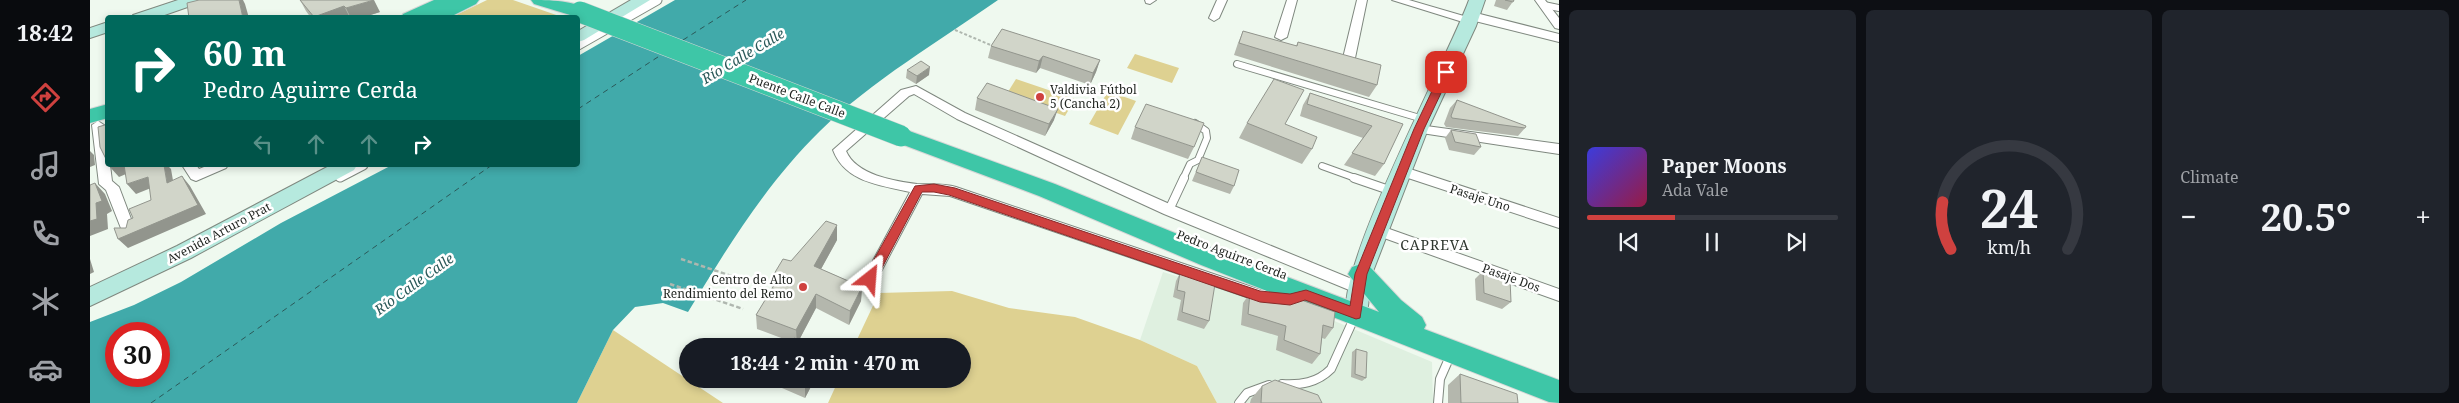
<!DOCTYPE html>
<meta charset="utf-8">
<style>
body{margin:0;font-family:"Noto Serif",serif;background:#20242c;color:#f1f3f6;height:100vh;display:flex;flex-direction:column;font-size:19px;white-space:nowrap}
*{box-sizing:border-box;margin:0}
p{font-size:16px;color:#9ea1a6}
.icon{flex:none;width:28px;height:28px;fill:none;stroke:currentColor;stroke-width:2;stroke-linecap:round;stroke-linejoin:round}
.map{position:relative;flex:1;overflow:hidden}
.side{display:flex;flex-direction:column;gap:10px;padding:10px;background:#0d0f14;width:900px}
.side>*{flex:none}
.top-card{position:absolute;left:15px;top:15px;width:475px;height:152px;border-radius:5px;box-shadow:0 2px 8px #0003;background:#00695c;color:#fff;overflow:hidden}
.speed{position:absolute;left:15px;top:322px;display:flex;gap:10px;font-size:25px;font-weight:700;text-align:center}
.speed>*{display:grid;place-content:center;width:65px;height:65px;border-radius:50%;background:#171b24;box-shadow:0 2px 8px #0003;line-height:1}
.speed .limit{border:8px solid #d22;background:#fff;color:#111}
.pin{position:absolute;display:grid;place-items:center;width:42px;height:42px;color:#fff;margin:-21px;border-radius:10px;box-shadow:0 2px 8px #0006}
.me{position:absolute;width:55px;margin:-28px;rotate:28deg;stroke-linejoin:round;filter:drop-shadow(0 0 4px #0008)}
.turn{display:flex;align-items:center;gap:18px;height:105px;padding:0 15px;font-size:22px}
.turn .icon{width:65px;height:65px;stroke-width:2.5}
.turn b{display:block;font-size:35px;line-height:42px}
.lanes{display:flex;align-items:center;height:48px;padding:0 15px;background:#0003;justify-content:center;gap:25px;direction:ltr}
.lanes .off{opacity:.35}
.big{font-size:38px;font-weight:700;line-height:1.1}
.side .card{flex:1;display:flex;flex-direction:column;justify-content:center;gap:8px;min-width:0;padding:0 18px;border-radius:8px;background:#20242c}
.side .dial{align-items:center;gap:0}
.dial svg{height:130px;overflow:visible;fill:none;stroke:#363941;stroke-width:7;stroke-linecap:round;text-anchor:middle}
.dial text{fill:#f1f3f6;stroke:none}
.song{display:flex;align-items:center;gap:15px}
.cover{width:60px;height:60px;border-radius:8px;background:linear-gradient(135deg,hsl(240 70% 55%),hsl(340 70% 35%))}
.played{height:5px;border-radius:2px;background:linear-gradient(90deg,#cf413f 35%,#363941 35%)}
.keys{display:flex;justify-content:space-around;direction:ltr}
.heat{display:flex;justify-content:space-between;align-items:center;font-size:28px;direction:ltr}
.side .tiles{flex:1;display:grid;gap:10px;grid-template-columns:repeat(3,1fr)}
.trip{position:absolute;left:589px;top:338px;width:292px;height:50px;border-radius:25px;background:#171b24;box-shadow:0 2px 8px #0003;font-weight:700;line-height:50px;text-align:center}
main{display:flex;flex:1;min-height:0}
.tab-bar{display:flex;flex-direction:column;width:90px;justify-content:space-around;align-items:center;background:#090b0e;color:#9ea1a6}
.tab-bar .icon{width:35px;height:35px}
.tab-bar .selected{color:#cf413f}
.tab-bar b{font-size:22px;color:#f1f3f6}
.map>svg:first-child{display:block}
.built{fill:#dff0e0}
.green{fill:#ded191}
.water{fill:#41aaaa;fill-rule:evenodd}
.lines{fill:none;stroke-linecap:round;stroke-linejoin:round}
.ferry{stroke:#2b5959;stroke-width:1;stroke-dasharray:5.5 4.5;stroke-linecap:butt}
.service-far1-casing{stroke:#7f887f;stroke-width:8}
.service-casing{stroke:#7f887f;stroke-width:10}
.pedestrian-casing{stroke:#7f887f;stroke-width:11}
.minor-casing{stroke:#7f887f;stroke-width:2}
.tertiary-casing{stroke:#7f887f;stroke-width:2}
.secondary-casing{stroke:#7f887f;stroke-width:2}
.trunk-casing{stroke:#d7d7d7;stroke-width:2}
.path-far1{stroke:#afb7af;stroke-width:2;stroke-dasharray:3 2;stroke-linecap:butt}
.path{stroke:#afb7af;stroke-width:2.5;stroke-dasharray:4.5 2.5;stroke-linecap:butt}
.service-far1{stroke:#fff;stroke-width:6}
.service{stroke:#fff;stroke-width:8}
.pedestrian{stroke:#fff;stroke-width:9}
.minor{fill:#fff;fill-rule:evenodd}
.tertiary{fill:#fff;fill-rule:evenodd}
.secondary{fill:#b6e9de;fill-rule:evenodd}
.trunk{fill:#3ec6a7;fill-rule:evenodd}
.trunk-bridge-casing{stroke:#d7d7d7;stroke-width:22;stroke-linecap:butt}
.trunk-bridge{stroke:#3ec6a7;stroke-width:21}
.wall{fill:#b4b7ad}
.shaded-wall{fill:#92958d}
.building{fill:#d1d5c9;stroke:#92958d}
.route{fill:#cf413f;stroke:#872a29}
.poi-dot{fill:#cf413f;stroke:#fff;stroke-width:2}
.labels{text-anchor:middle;stroke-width:5;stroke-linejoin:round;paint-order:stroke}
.poi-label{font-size:12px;fill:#1f231f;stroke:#fff;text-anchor:start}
.street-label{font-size:12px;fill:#1f231f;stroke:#fff}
.water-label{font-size:14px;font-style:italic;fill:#2b5959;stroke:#fff}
.neighbourhood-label{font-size:14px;letter-spacing:1px;fill:#2e362e;stroke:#fff}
</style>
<main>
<nav class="tab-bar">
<b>18:42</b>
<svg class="icon selected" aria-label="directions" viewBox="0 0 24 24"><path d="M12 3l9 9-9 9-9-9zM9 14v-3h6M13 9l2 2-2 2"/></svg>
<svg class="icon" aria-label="music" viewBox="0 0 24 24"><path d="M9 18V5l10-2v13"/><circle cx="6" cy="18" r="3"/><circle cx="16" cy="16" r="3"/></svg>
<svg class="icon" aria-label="phone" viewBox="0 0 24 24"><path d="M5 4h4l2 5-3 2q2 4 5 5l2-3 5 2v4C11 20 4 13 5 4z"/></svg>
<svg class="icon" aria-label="climate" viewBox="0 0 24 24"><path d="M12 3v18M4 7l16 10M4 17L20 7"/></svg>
<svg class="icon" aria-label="car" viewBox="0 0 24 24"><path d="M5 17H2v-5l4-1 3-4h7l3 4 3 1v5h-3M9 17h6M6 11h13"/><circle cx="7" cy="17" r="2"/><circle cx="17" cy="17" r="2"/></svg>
</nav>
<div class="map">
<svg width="1469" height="403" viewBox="0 0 1469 403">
<rect width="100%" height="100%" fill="#eff9ef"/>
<path class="built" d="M1073,272l98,29 33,3 138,58 1,41h-216l-20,-37 -57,-26z"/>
<path class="green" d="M397,0h26l49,17h-110z
M1045,54l44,14 -7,15 -45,-15z
M926,79l59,20 -10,17 -59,-21z
M1018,91l28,10 -18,34 -29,-11z
M862,291l57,17 66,9 65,23 57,26 20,37h-389l11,-24h123v-33h-108l25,-53z
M523,330l110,73h-146z"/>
<path class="water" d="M585,0h323c-60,42 -125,80 -178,131 -54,53 -93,117 -132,181l-25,-9 -28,4 -22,23 -36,73h-487v-81l44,-17 47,-23 100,-59 111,-58h186v-109zM26,334h43v42h-43z"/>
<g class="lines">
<path class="ferry" d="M593,40l63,-40
M488,109l83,-54
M61,403l341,-238"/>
<defs>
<path id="service-far1" d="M1454,5l15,3
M1147,64l186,55
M1232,166l36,13
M1093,179l7,-15 8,-4 9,-22 -1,-7 -11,-8"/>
<path id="service" d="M1264,178l38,13
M1079,210l15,-32
M1192,384c19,1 35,-1 49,-15l24,-53
M1149,403l8,-10 22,-8
M1348,403l2,-24 11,-25"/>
<path id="pedestrian" d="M488,45l79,-45
M250,177l23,-12"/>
<path id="minor" d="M1055,0h11l-6,4 -4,-1z
M1127,0h10l-8,18 -5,3 -5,-3z
M1197,0h10l-10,37 -6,3 -6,-3z
M1267,0h10l-12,58 -6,4 -6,-4z
M1302,0h17l65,19 1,2 -5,3 -4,-1z
M1445,0h10l14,18v11l-4,-1z
M826,86l49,27 209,93 190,78 3,4 -3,4 -5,2 -5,-2 -190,-78 -207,-95 -43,-25 -5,2 -63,55c10,24 48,30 71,33 14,1 25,-1 39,3l305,103 29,3 13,-3 5,2 3,4 -3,4 -18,5 -29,-3 -311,-106 -28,-2 -47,89 -5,2 -5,-2 -2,-4 47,-87c-31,-7 -65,-10 -77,-42l68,-60z
M8,121l6,4 4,40h2l2,16 7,6 17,45 -2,4h-10l-18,-46 -7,-6 -7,-59z
M1329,125l140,19v10l-144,-22 -2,-3z
M92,165h14l3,4 10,-4h19l-2,3 -30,13 -5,-2z
M1311,166l158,52v10l-163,-54 -2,-3z
M1288,225l181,64v12l-186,-67 -2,-4 2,-4z"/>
<path id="tertiary" d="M1382,12l87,22v8l-92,-23 -2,-3z"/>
<path id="secondary" d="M88,0h24l-3,3 -43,15h-25l2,-3z
M541,0h19l-66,40 -6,2v-11z
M1379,0h16l-9,26 -48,103 -56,145 -5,40 -3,7 -8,2 -8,-2c-20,-41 102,-267 121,-321z
M18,22v10l-18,6v-10z
M241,165h26l-3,5 -163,88 -101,48v-19l87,-41z"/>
<path id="trunk" d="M344,0h45l-3,4 -28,14h-47l2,-4z
M441,0c15,0 49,0 58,12l-2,4 -7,2 -46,-14z
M18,104v14l-18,5v-14z
M811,128l154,56 164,67 160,61 -31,-38 4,-7 9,-3 9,3 31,33 21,17 4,8 -2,4 135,51v23l-10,-1 -348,-137 -162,-69 -146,-55 -3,-5 3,-5z"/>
</defs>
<use href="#service-far1" class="service-far1-casing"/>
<use href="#service" class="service-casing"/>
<use href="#pedestrian" class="pedestrian-casing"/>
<use href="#minor" class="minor-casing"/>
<use href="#tertiary" class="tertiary-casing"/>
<use href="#secondary" class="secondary-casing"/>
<use href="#trunk" class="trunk-casing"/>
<path class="path-far1" d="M865,30l38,16"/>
<path class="path" d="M591,259l80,27
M580,284l73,25"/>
<use href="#service-far1" class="service-far1"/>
<use href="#service" class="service"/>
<use href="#pedestrian" class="pedestrian"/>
<use href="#minor" class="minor"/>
<use href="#tertiary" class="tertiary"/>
<use href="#secondary" class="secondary"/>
<use href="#trunk" class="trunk"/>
<defs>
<path id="trunk-bridge" d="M490,12l321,124"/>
</defs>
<use href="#trunk-bridge" class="trunk-bridge-casing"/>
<use href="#trunk-bridge" class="trunk-bridge"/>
</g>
<path class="wall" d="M210,0l80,12 -19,6h-50l-5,-7z
M1406,0h18l-7,10 -13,-4z
M1153,31l53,15 2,-4 79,43 -8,12 -135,-42 4,-12z
M901,46l109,14 -4,12 -6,13 -50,-17 -4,5 -48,-15z
M817,70l22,5 -13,9 -10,-6z
M1220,93l93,31 -19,40 -9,12 -31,-11 19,-27 -63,-22 3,-11z
M887,98l77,22 -9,16 -70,-26z
M1367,100l68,28 -7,8 -72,-9 -2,-3 6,-16z
M1157,123l38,1 27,25 -10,15 -63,-26z
M1045,127l59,20 -6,12 -57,-20z
M1361,130l30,17 -7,8 -25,-5 -4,-12z
M1112,157l32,29 -4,8 -38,-13z
M747,225v15l-16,29 41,18 -1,14 -12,24 -33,-17 -17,32 -7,2 -35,-13 -1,-14 16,-26 -1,-10 20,-18z
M1393,271l28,31 -9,7 -26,-9 -1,-21z
M1090,273l29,48 -5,8 -27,-9 4,-20 -8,-3 3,-16z
M1160,293l34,10 6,-7 43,32 -8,11 -3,-1 -2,16 -8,10 -36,-14 2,-14 -37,-11 2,-22z
M1266,349l10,29 -4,3 -11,-4 1,-25z
M1370,374l58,29h-70v-18z
M684,379h41l-10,19 -30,-13z
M1172,386l60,17h-72l1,-4z"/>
<path class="shaded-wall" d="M149,0h4l2,4 4,14h-6z
M284,0l6,12 -19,6h-10l-5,-10z
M254,6l6,12 -36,-1z
M953,56l-3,12 -4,5 3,-12z
M1010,60l-4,12 -6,13 3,-12z
M840,67l-1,8 -13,9 1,-8z
M968,109l-4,11 -9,16 4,-12z
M0,151l4,4 1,10 -5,2z
M26,165h11l6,6 -14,6 -9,-10z
M74,165h3l4,4 4,23 -8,-9z
M92,176l8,10 16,28 -78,34 -10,-9z
M58,177l8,9 -20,8 -9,-10z
M5,183l10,11 7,17 -5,3 1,15 -18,7v-15l6,-18z
M747,225v15l-22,40 -1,-14z
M0,259l4,13 -4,2z
M772,287l-1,14 -12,24 1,-14z
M726,294v14l-19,36 -1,-14z
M719,379h6l-10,19v-11z"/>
<path class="building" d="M109,0h40l4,18h-54l-2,-15z
M210,0h74l-28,8 -2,-2 -30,11z
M1415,0h9l-1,2z
M912,29l98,31 -7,13 -50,-17 -4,5 -48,-15z
M1153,31l54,15 1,-4 83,23 -4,20 -138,-42z
M831,61l9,6 -13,9 -10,-6z
M1184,79l30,11 -19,34 32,13 -5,12 -65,-26z
M897,83l71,26 -9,15 -72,-26z
M1220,93l93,31 -19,40 -32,-11 20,-27 -65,-22z
M1367,100l69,26 -1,2 -73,-10 -1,-2z
M1056,104l58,19 -10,24 -59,-20z
M18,124v39l-8,-16 -2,-20z
M1361,130l25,4 5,13 -26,-5z
M1112,157l37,13 -5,16 -38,-14z
M19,165h7l-6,2z
M34,165h40l3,18 15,-7 16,29 -80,34 -4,-11h12l2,-8 5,-2 -4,-9 22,-9 -3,-23 -21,7z
M5,183l7,18 -6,2 1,16 -7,2v-36z
M736,221l11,4 -23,41 48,21 -12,24 -34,-17 -20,36 -40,-15 20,-33 -5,-3 12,-20 8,2z
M1393,271l27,8 1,23 -27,-9z
M1090,273l35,11 -6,37 -27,-9 3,-20 -8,-2z
M1160,293l38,11 2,-8 45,16 -2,16 -10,-3 -3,29 -36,-14 2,-14 -38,-12z
M704,338l20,8h-24z
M1266,349l11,3 -1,26 -11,-4z
M1370,374l57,20 1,9h-57z
M694,379h25l-4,8z
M1185,380l43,15 4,8h-61l1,-17z"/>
<path class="route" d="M1356,69l5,3 -27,57 -57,145 -7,44 -4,1 -51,-19 -15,5 -30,-3 -311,-107 -15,-3h-12l-48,91 -4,1 -7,-5 52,-93 19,-2 21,4 305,103 30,3 16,-4 44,16 5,-32 59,-145 27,-57z"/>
<g class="poi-dot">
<circle cx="950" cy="97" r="5"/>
<circle cx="713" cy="287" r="5"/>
</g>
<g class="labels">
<g class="poi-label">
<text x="960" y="94">Valdivia Fútbol<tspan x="960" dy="14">5 (Cancha 2)</tspan></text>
<text x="703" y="284" text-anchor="end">Centro de Alto<tspan x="703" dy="14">Rendimiento del Remo</tspan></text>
</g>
<g class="street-label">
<text transform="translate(707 96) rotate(21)" y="4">Puente Calle Calle</text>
<text transform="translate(1390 198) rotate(18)" y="4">Pasaje Uno</text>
<text transform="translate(129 233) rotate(-28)" y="4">Avenida Arturo Prat</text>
<text transform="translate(1142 255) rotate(21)" y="4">Pedro Aguirre Cerda</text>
<text transform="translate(1421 278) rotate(20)" y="4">Pasaje Dos</text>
</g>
<g class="water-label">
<text transform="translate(653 56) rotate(-31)" y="5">Río Calle Calle</text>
<text transform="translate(324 284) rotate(-36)" y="5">Río Calle Calle</text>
</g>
<g class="neighbourhood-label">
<text x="1345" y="250">CAPREVA</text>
</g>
</g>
</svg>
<div class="speed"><div class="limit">30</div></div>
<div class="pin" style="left:1356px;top:72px;background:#d93025"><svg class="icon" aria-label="arrive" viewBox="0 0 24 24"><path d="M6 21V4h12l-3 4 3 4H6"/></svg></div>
<svg class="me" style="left:780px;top:279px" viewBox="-20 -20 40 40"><path d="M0-17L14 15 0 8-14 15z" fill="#cf413f" stroke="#fff" stroke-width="4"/></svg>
<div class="trip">18:44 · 2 min · 470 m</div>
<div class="top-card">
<div class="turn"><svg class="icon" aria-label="right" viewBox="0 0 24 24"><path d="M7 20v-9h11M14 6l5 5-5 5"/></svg><div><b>60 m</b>Pedro Aguirre Cerda</div></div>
<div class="lanes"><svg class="icon off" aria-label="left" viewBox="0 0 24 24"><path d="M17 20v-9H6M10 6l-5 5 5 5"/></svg><svg class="icon off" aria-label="ahead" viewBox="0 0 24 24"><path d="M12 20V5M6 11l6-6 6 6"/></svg><svg class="icon off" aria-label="ahead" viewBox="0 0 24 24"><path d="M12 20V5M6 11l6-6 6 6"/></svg><svg class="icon" aria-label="right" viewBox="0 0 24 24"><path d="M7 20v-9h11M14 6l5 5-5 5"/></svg></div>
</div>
</div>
<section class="side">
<div class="tiles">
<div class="card">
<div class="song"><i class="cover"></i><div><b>Paper Moons</b><p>Ada Vale</p></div></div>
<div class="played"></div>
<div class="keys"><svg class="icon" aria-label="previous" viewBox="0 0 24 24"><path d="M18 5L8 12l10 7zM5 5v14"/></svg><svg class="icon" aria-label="pause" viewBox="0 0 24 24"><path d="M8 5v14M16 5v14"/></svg><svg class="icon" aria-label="next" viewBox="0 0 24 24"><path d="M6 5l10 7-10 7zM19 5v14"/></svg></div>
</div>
<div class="card dial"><svg viewBox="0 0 100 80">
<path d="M14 69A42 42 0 1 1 86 69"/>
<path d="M14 69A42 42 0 0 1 9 40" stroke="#cf413f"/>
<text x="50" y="56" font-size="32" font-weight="700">24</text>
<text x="50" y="72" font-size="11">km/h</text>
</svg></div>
<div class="card"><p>Climate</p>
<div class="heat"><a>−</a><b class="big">20.5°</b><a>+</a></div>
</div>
</div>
</section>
</main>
